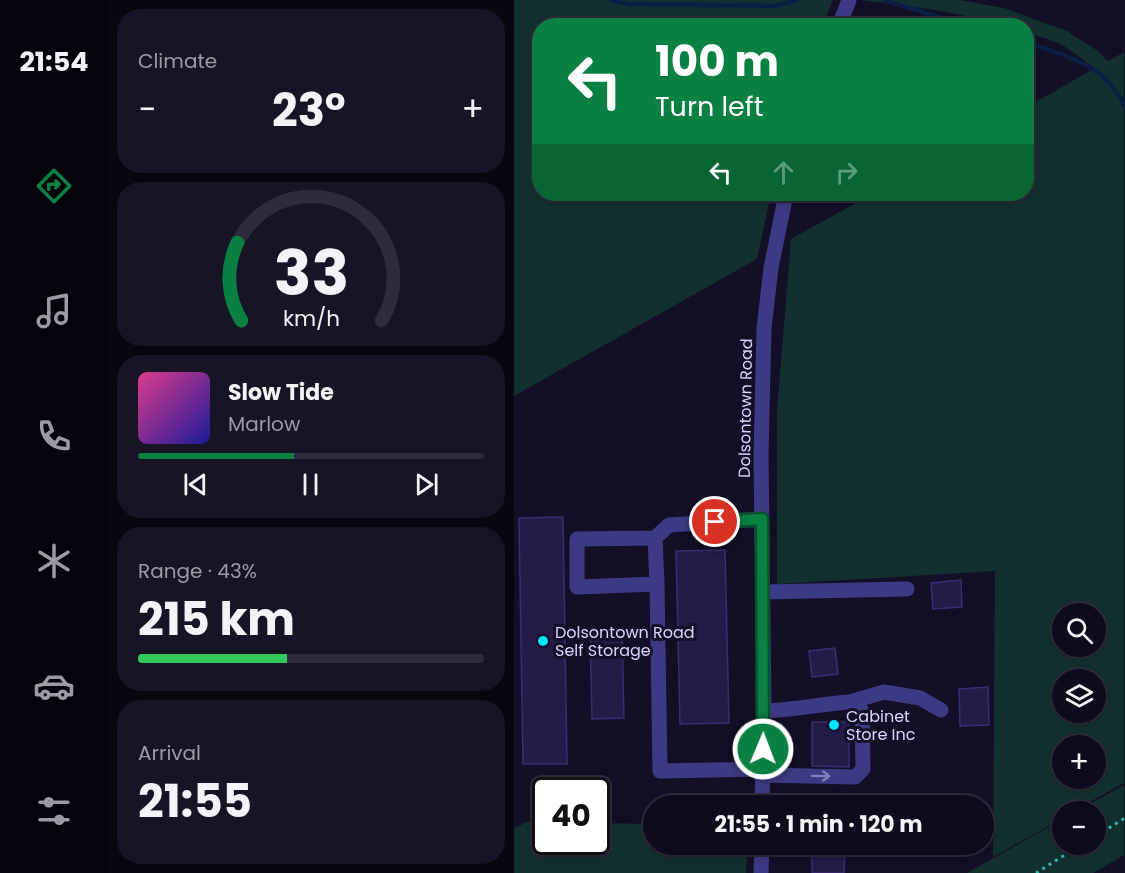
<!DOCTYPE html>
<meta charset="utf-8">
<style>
body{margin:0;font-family:Poppins,sans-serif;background:#171425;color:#f1f3f6;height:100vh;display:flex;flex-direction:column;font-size:22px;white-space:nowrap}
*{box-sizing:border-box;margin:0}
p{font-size:20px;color:#9b9ba3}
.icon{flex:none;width:33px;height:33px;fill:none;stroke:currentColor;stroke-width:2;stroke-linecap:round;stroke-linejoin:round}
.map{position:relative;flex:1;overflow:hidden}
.sheet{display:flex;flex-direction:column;gap:9px;padding:9px;background:#08060f;width:406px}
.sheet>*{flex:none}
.top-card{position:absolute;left:18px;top:18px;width:502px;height:183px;border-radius:24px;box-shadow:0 3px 9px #0003,0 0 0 2px #2e2b3b;background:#0b8043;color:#fff;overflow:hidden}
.tools{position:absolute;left:538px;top:603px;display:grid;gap:12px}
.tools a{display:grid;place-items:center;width:54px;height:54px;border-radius:50%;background:#0e0b1c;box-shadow:0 3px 9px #0003,0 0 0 2px #2e2b3b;font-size:30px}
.speed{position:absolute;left:18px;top:777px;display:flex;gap:12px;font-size:30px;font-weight:700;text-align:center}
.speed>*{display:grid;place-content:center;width:78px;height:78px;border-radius:50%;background:#0e0b1c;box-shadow:0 3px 9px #0003,0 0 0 2px #2e2b3b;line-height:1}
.speed .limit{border:3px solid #111;border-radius:9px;background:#fff;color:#111}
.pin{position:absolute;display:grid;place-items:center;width:51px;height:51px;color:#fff;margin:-26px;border:3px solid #fff;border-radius:50%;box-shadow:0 2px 6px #0007}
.me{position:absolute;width:66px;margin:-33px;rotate:1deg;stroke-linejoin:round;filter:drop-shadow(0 0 4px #0008)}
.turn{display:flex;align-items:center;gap:21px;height:126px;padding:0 24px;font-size:27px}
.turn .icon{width:78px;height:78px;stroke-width:2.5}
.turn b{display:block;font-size:42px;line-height:51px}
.lanes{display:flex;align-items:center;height:57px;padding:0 24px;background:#0003;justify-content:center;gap:30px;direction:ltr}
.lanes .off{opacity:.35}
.big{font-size:45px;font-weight:700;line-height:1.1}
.sheet .card{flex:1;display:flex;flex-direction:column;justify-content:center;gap:9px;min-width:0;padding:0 21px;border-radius:24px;background:#171425}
.sheet .dial{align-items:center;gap:0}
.dial svg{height:156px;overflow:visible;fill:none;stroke:#2e2b3b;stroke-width:7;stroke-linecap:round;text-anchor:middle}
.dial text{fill:#f1f3f6;stroke:none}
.song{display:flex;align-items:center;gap:18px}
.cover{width:72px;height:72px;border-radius:9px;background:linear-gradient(135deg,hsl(330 70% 55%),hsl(240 70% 35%))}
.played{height:6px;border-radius:3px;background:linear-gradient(90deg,#0b8043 45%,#2e2b3b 45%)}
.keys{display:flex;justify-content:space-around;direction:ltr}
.heat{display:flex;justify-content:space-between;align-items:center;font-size:33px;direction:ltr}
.charge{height:9px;border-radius:4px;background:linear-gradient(90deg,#34c759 43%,#2e2b3b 0)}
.trip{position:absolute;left:129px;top:795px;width:351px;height:60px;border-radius:30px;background:#0e0b1c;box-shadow:0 3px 9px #0003,0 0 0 2px #2e2b3b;font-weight:700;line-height:60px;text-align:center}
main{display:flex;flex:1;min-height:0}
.tab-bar{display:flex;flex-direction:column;width:108px;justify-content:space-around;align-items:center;background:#06040b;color:#9b9ba3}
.tab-bar .icon{width:42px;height:42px}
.tab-bar .on{color:#0b8043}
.tab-bar b{font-size:27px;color:#f1f3f6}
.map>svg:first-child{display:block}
.green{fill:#12302f;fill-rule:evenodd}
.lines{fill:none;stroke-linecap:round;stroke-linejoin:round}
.stream{stroke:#0a1f44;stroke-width:4.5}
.building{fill:#241b47;stroke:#3b2d73;stroke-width:1.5}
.path{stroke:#2fb8b0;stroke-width:3;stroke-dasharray:3 4.5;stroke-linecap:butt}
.minor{stroke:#3d3a85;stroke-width:15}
.oneway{stroke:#837fbc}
.route-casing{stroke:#07532c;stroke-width:15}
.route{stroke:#0b8043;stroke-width:10}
.poi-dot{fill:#00e5ff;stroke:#130f26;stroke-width:2}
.labels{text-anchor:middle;stroke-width:6;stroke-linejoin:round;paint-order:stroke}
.street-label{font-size:16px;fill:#d9d4ff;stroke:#130f26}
.poi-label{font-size:16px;fill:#d9d4ff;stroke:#130f26;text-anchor:start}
</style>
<main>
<nav class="tab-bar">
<b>21:54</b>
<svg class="icon on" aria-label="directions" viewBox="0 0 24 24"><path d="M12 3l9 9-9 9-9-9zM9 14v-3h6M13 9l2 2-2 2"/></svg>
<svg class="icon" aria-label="music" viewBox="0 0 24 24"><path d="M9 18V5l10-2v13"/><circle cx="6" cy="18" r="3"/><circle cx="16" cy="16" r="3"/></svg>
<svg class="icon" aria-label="phone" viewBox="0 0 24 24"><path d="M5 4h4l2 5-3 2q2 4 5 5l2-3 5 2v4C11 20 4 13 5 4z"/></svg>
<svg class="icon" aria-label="climate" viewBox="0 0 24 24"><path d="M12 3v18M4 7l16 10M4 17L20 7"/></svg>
<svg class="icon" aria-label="car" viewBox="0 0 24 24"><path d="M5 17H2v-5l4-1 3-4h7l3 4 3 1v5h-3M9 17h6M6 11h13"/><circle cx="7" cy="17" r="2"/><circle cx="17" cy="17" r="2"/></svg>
<svg class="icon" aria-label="filters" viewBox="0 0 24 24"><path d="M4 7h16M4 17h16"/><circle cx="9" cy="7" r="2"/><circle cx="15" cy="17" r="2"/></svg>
</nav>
<section class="sheet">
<div class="card"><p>Climate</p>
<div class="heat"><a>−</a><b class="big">23°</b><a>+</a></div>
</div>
<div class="card dial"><svg viewBox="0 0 100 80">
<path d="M14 69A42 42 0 1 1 86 69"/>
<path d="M14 69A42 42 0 0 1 12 29" stroke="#0b8043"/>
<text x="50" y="56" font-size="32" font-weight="700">33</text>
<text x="50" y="72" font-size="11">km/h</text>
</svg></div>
<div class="card">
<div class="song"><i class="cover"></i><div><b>Slow Tide</b><p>Marlow</p></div></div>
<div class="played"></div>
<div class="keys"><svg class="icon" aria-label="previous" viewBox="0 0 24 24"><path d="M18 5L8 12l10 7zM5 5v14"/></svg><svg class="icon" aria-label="pause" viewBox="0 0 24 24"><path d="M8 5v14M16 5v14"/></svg><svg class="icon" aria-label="next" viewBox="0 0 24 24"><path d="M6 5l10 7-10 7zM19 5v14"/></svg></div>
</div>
<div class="card"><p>Range · 43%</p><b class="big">215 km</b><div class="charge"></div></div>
<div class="card"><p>Arrival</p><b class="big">21:55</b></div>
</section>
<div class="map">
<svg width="611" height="873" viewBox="0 0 611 873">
<rect width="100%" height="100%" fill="#130f26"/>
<path class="green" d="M0,0h319l-10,25 -283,1v168h231l-14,65 -243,137z
M347,0h99l44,8 63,23 31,20 10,10 16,-9v731l-50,28 -11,1v6l-70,39 2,-286 -218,13v-174l14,-171 81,-45h155v-87l68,-39 -34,-24 -34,-12v-6l-17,-1 -74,-15zM549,614h33v32h-33zM549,680h33v32h-33zM549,746h33v32h-33z
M610,785v70l-31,18h-126l96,-54v25h33v-32l-19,-1z
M12,822h19l1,20h50l1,-19 56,1 1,20 93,1 -1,28h-232v-44z"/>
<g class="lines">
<path class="stream" d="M97,0l17,4 147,2 21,-6
M370,0l84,26
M513,43c40,13 81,22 98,65"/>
</g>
<path class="building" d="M49,517l4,247h-44l-4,-246z
M211,550l4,173 -49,1 -4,-173z
M447,580l1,27 -29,2 -2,-26z
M108,632l2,86 -32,1 -2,-86z
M321,648l3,26 -26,3 -3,-26z
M474,687l1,38 -29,1 -1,-37z
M298,722h37v45l-37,-1z
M298,844l33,1 -1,28h-32z"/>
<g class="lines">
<path class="path" d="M582,836l29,-18
M522,873l46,-29"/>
<path class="minor" d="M325,26l10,-26
M141,538l2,46 -80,3v-48l78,-1 14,-13 93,-6
M143,584l3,187 103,-2
M249,592l144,-3
M336,702l34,-10 36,6 21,12
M249,775l92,2 8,-8 -1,-58 -12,-9c-29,2 -58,8 -86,9
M248,806l2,-101 -3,-251 3,-126 7,-60 15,-74
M247,873l1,-29"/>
</g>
<defs><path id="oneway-shaft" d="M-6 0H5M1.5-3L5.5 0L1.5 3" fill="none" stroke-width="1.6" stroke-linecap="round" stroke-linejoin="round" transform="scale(1.5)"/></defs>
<use class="oneway" href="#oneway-shaft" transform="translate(307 776) rotate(1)"/>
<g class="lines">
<defs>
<path id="route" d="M201,522l47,-3 1,230"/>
</defs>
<use href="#route" class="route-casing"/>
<use href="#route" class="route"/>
</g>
<g class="poi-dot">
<circle cx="29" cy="641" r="6"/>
<circle cx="320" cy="725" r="6"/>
</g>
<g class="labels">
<g class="street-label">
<text transform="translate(231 408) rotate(-89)" y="6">Dolsontown Road</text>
</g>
<g class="poi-label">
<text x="41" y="638">Dolsontown Road<tspan x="41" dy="18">Self Storage</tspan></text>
<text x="332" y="722">Cabinet<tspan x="332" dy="18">Store Inc</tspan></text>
</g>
</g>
</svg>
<div class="tools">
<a><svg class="icon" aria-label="search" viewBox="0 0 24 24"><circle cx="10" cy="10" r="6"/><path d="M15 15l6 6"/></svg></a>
<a><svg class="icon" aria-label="layers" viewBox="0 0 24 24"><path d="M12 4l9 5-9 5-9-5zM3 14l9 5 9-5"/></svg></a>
<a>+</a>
<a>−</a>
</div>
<div class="speed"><div class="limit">40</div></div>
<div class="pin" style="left:201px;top:522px;background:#d93025"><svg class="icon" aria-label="arrive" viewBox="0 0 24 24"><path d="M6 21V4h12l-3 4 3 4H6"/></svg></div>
<svg class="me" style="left:249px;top:749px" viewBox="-20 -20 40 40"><circle r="17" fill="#0b8043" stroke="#fff" stroke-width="3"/><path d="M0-11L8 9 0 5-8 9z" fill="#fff"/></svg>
<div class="trip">21:55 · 1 min · 120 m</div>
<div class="top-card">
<div class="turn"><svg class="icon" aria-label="left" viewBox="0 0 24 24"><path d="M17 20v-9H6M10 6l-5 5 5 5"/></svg><div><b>100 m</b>Turn left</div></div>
<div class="lanes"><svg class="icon" aria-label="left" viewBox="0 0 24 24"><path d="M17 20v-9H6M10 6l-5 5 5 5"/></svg><svg class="icon off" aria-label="ahead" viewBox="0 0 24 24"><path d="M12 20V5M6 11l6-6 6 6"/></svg><svg class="icon off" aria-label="right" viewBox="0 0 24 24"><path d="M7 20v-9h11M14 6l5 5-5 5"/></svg></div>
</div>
</div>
</main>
